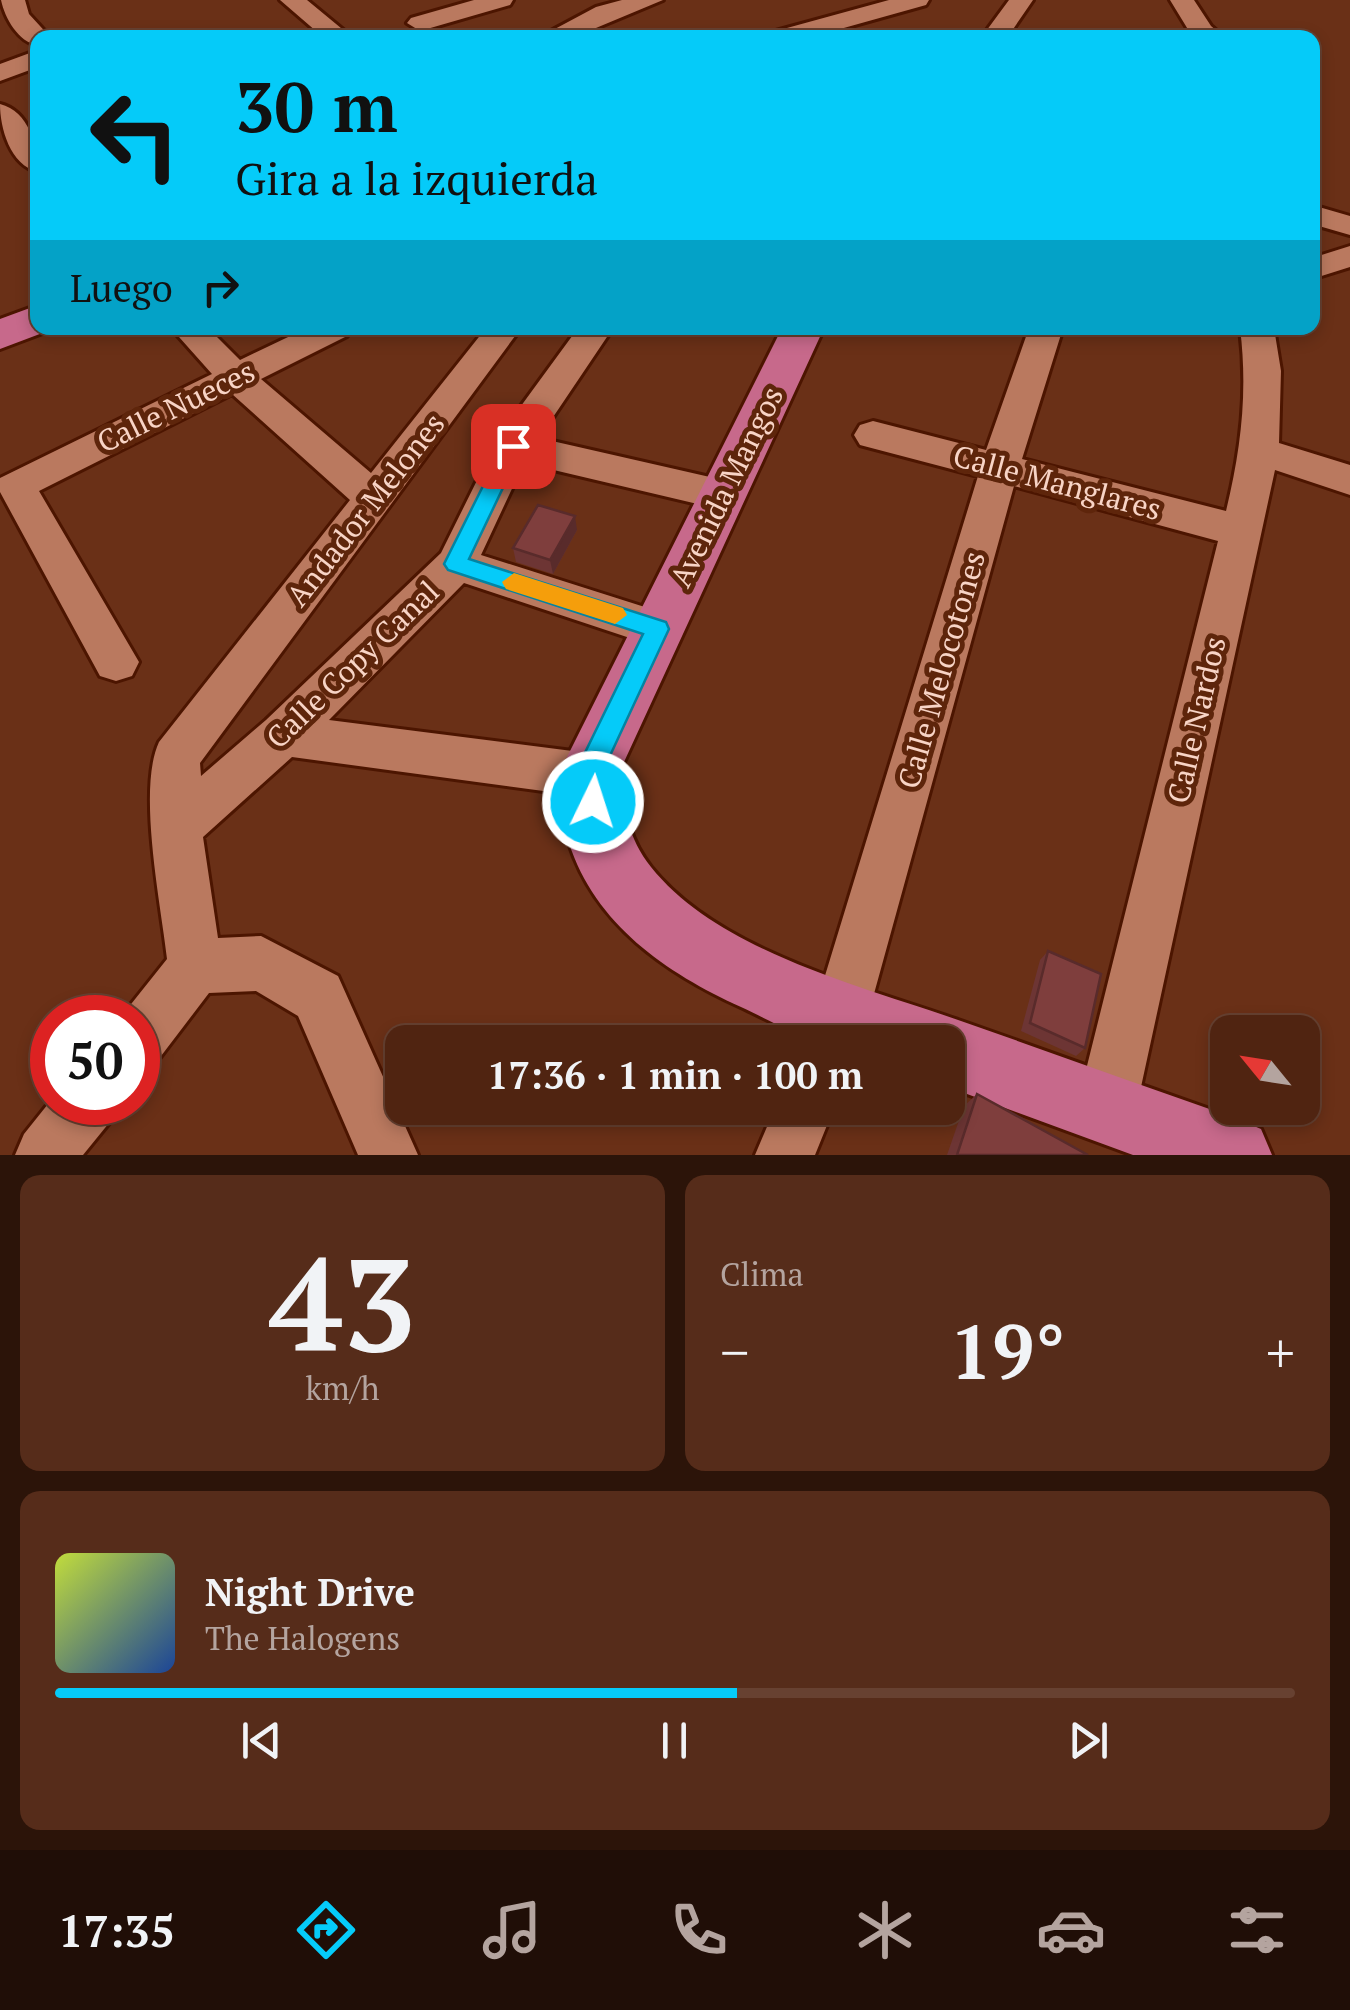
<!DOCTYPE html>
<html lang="es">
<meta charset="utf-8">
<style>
body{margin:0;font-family:"PT Serif",serif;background:#562c1a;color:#f1f3f6;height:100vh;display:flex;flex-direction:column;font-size:38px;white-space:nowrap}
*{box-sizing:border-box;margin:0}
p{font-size:32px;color:#b4a49f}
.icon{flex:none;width:55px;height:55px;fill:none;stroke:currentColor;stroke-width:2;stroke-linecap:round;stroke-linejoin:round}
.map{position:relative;height:1155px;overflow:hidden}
.panel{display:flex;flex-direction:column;gap:20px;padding:20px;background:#2c1409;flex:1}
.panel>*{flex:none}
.top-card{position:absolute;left:30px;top:30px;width:1290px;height:305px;border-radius:20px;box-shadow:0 5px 15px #0003,0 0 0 2px #674131;background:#05cbf9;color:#111;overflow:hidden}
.needle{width:65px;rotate:300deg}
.controls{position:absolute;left:1210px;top:1015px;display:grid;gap:20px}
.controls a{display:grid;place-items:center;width:110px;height:110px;border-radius:20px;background:#502411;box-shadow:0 5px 15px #0003,0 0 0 2px #674131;font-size:50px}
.speed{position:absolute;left:30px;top:995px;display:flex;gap:20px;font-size:50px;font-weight:700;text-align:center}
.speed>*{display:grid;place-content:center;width:130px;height:130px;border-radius:50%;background:#502411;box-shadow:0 5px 15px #0003,0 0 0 2px #674131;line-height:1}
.speed .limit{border:15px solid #d22;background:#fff;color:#111}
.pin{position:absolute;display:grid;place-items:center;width:85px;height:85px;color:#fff;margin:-42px;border-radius:20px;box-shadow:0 5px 15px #0006}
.me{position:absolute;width:110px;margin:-55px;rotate:4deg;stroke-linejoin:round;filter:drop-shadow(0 0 8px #0008)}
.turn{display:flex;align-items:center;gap:35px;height:210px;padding:0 40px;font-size:45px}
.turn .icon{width:130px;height:130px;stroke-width:2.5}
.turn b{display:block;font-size:70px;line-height:85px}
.then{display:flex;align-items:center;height:95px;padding:0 40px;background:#0003;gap:20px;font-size:38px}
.big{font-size:75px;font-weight:700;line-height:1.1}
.panel .card{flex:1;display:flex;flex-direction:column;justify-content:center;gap:15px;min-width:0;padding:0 35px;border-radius:20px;background:#562c1a}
.panel .dial{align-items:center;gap:0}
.dial b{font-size:130px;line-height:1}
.song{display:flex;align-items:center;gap:30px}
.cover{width:120px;height:120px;border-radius:15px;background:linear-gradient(135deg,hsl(70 70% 55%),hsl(220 70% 35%))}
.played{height:10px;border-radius:5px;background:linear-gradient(90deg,#05cbf9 55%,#674131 55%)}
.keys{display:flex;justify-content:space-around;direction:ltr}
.heat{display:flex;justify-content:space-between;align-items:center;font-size:55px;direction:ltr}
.panel .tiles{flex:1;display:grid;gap:20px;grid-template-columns:1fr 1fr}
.card:last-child{grid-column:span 2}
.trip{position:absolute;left:385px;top:1025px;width:580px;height:100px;border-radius:20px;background:#502411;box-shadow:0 5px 15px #0003,0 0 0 2px #674131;font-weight:700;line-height:100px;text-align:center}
.dock{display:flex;height:160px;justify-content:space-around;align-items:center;background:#200e07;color:#b4a49f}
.dock .icon{width:70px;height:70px}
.dock .current{color:#05cbf9}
.dock b{font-size:45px;color:#f1f3f6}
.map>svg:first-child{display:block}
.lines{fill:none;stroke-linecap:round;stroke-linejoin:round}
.minor-casing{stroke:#4c1500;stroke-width:6}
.major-casing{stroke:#4c1500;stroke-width:6}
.minor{fill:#ba795f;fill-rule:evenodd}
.major{fill:#c7698b;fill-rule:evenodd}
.wall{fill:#6d3534}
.shaded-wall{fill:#592b2b}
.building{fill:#7f3e3d;stroke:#592b2b;stroke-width:2.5}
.route{fill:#05cbf9;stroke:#0384a2;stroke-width:2.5}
.slow{fill:#f59e0b}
.labels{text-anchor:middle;stroke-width:10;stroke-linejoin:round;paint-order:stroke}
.street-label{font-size:30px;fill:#f8d4c6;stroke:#5e250b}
</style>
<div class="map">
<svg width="1350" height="1155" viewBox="0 0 1350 1155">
<rect width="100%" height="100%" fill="#6a3017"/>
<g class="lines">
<defs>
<path id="minor" d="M1,0h24l4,14 22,24h-13v8c-20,-5 -33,-27 -37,-46z
M280,0h27l46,38h-29z
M474,0h39l-3,5 -90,26 -13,-8 4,-5z
M622,0h41l-91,38h-34l58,-31z
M889,0h40l-3,5 -118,33 -36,-2 4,-5z
M1009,0h24l-26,38h-26z
M1170,0h24l17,26 14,12 -33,-2z
M38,50v17l-38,14v-17z
M0,104c29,7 38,43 38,68 -28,-7 -38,-44 -38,-68z
M1312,205l38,11v19l-38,-11z
M1350,246v21l-38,12v-21z
M171,328h37l32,32 67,-32h45l-5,8 -86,43 110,94 115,-145h35l-321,435 1,13 65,-56 175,-167 58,-117 79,-108h35l-74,110 184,42 14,4 6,11 -6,11 -14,4 -199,-47 -43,92 192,61 6,13 -6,13 -16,5 -193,-64 -135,137 259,33 17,6 7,16 -7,16 -17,6 -296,-40 -89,80 15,101 43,-2 77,40 80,179h-60l-60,-139 -42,-25 -47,2 -51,67 -20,8v-50h-18l47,-59c-6,-54 -30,-170 -8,-217l191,-242 -118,-106 -193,97 100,171 -7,14 -16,5 -16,-5 -100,-184v-14l212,-104z
M1029,328h34l-41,131 204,52c15,-62 22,-119 14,-183h34l7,43 -2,72 71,22v30l-75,-25 -139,640 -9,21 -21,9 -21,-9 -9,-21 142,-569 -204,-55 -153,555h-56l173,-565 -118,-31 -6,-10 6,-10 13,-4 113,29z
M52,1099v3h65l-8,21 -26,32h-68l9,-21z
M775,1108h59l-19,47h-60z"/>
<path id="major" d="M38,305v23l15,1 -53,20v-30z
M782,328h42l-206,447c7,36 10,63 33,92 68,85 213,120 310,154 91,32 183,65 274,97l26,11 11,26h-139l-185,-68v-45c-39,0 -85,8 -123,0 -28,-5 -58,-23 -84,-35 -75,-34 -146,-83 -172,-164 -7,-22 -8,-45 -11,-68z"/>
</defs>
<use href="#minor" class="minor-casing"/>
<use href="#major" class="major-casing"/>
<use href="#minor" class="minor"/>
<use href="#major" class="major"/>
</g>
<path class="wall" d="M577,530l-24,44 -37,-12 -3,-14z
M1048,951l37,97 -9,8 -55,-25 19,-71z
M977,1094l111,61h-141l17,-49z"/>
<path class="shaded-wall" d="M575,516l2,14 -24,44 -3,-14z"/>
<path class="building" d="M538,505l37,11 -25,44 -37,-12z
M1048,951l53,23 -16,74 -55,-25z
M977,1094l111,61h-131z"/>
<path class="route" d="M513,439l10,7 -54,113 197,63 3,7 -68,146 5,27 -3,8 -10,4 -9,-4 -10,-35 69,-141 -195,-64 -4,-6 59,-118z"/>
<path class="slow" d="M514,573l109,35 4,7 -12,9 -109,-35 -4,-7z"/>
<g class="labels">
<g class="street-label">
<text transform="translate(176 407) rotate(-26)" y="10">Calle Nueces</text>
<text transform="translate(1057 483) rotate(15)" y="10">Calle Manglares</text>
<text transform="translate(727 487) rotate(-64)" y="10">Avenida Mangos</text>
<text transform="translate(366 510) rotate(-52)" y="10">Andador Melones</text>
<text transform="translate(353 665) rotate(-44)" y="10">Calle Copy Canal</text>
<text transform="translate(942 670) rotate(-74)" y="10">Calle Melocotones</text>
<text transform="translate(1197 720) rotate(-77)" y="10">Calle Nardos</text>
</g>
</g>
</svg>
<div class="controls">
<a><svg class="needle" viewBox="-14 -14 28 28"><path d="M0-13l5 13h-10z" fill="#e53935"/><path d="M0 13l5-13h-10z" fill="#b4a49f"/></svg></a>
</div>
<div class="speed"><div class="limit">50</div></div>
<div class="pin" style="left:513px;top:446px;background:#d93025"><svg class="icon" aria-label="arrive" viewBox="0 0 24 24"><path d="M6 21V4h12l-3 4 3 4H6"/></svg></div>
<svg class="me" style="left:593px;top:802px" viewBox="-20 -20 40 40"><circle r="17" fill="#05cbf9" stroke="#fff" stroke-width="3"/><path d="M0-11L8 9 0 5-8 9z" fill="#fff"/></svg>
<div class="trip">17:36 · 1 min · 100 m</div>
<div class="top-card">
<div class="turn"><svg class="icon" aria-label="left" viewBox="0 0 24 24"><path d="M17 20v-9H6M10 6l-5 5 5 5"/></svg><div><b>30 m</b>Gira a la izquierda</div></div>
<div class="then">Luego<svg class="icon" aria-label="right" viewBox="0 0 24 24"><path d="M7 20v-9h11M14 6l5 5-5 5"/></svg></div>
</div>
</div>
<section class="panel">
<div class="tiles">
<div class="card dial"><b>43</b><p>km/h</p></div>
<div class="card"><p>Clima</p>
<div class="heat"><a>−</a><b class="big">19°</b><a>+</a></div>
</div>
<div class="card">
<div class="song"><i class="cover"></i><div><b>Night Drive</b><p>The Halogens</p></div></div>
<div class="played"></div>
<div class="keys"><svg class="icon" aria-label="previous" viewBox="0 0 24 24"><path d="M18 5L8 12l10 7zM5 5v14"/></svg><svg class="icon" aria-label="pause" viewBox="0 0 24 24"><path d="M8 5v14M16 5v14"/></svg><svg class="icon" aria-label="next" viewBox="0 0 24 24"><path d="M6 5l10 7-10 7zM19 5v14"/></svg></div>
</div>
</div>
</section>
<nav class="dock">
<b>17:35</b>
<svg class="icon current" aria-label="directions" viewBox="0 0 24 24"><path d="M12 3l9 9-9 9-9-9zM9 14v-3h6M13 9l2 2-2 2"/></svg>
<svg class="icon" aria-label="music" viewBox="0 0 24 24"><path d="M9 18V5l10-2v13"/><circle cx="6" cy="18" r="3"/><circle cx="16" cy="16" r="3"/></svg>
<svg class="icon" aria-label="phone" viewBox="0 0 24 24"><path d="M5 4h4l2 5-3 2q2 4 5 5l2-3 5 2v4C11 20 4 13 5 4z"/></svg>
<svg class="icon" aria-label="climate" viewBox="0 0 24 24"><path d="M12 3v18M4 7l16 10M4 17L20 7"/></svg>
<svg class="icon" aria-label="car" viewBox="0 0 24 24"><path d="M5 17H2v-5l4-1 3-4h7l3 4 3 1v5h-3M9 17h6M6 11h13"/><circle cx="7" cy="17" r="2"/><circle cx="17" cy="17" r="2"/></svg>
<svg class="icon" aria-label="filters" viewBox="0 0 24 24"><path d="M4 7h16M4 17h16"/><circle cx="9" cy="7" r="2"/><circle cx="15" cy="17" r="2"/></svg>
</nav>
